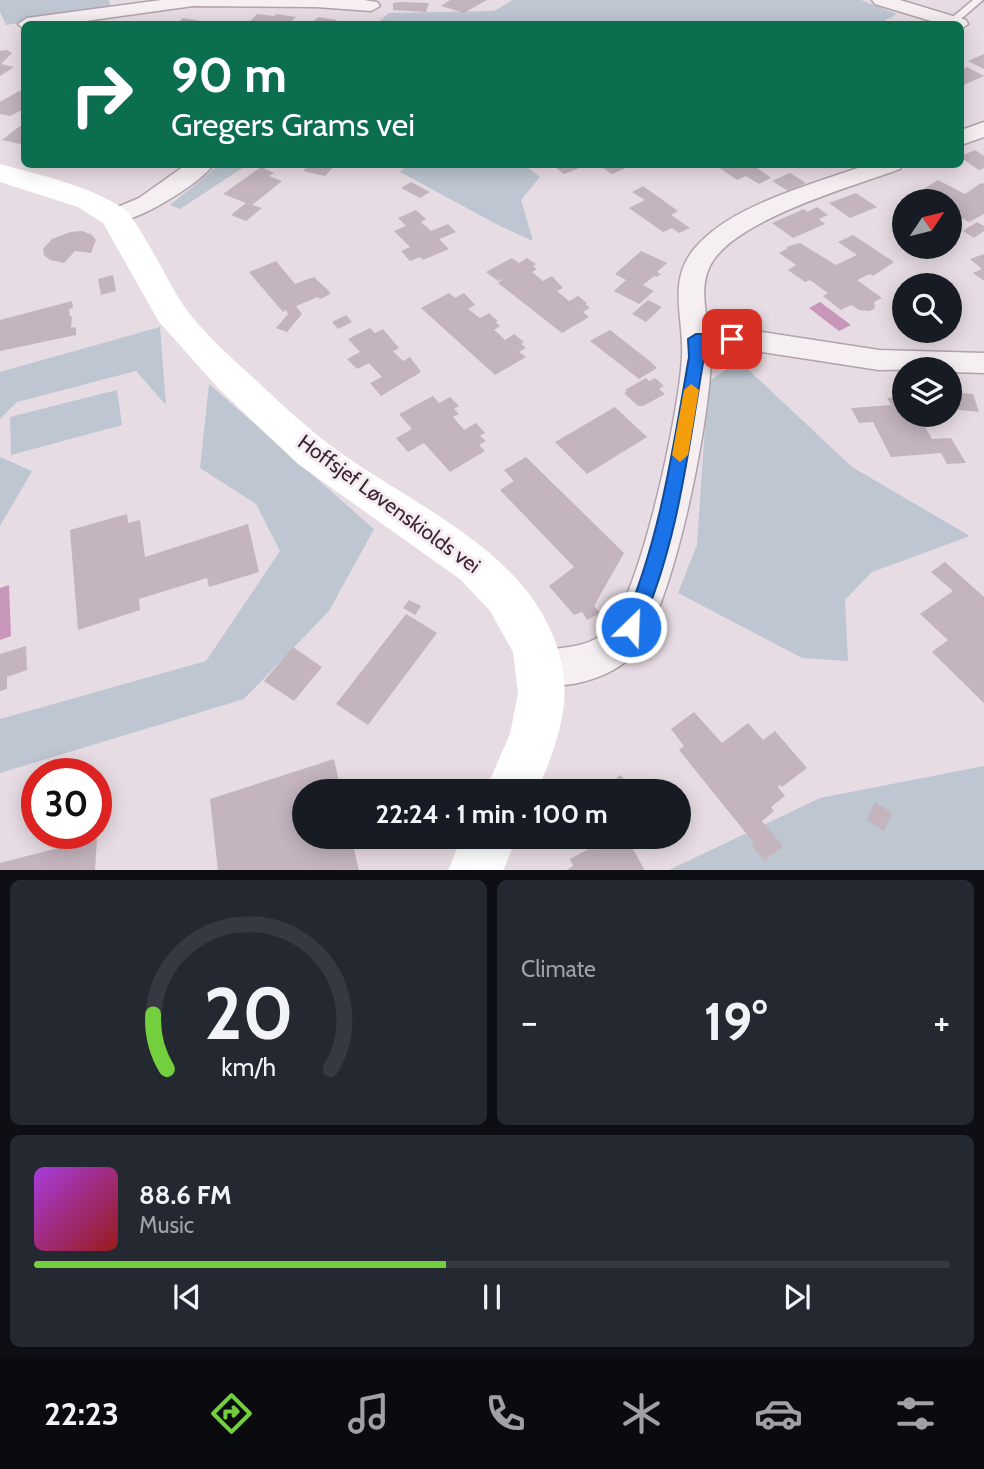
<!DOCTYPE html>
<meta charset="utf-8">
<style>
body{margin:0;font-family:Cabin,sans-serif;background:#242831;color:#f1f3f6;height:100vh;display:flex;flex-direction:column;font-size:26px;white-space:nowrap}
*{box-sizing:border-box;margin:0}
p{font-size:23px;color:#9ea1a6}
.icon{flex:none;width:38px;height:38px;fill:none;stroke:currentColor;stroke-width:2;stroke-linecap:round;stroke-linejoin:round}
.map{position:relative;height:870px;overflow:hidden}
.side{display:flex;flex-direction:column;gap:10px;padding:10px;background:#0d0f14;flex:1}
.side>*{flex:none}
.banner{position:absolute;left:21px;top:21px;width:943px;height:147px;border-radius:10px;box-shadow:0 4px 18px #0003;background:#0b6e4f;color:#fff;overflow:hidden}
.needle{width:46px;rotate:55deg}
.fabs{position:absolute;left:892px;top:189px;display:grid;gap:14px}
.fabs a{display:grid;place-items:center;width:70px;height:70px;border-radius:50%;background:#171b24;box-shadow:0 4px 18px #0003;font-size:35px}
.speed{position:absolute;left:21px;top:758px;display:flex;gap:14px;font-size:35px;font-weight:700;text-align:center}
.speed>*{display:grid;place-content:center;width:91px;height:91px;border-radius:50%;background:#171b24;box-shadow:0 4px 18px #0003;line-height:1}
.speed .limit{border:10px solid #d22;background:#fff;color:#111}
.pin{position:absolute;display:grid;place-items:center;width:60px;height:60px;color:#fff;margin:-30px;border-radius:14px;box-shadow:0 4px 10px #0006}
.me{position:absolute;width:77px;margin:-38px;rotate:24deg;stroke-linejoin:round;filter:drop-shadow(0 0 5px #0008)}
.turn{display:flex;align-items:center;gap:24px;height:147px;padding:0 35px;font-size:32px}
.turn .icon{width:91px;height:91px;stroke-width:2.5}
.turn b{display:block;font-size:49px;line-height:60px}
.big{font-size:52px;font-weight:800;line-height:1.1}
.side .tile{flex:1;display:flex;flex-direction:column;justify-content:center;gap:10px;min-width:0;padding:0 24px;border-radius:10px;background:#242831}
.side .dial{align-items:center;gap:0}
.dial svg{height:182px;overflow:visible;fill:none;stroke:#363941;stroke-width:7;stroke-linecap:round;text-anchor:middle}
.dial text{fill:#f1f3f6;stroke:none}
.song{display:flex;align-items:center;gap:21px}
.cover{width:84px;height:84px;border-radius:10px;background:linear-gradient(135deg,hsl(280 70% 55%),hsl(0 70% 35%))}
.played{height:7px;border-radius:4px;background:linear-gradient(90deg,#73cf3e 45%,#363941 45%)}
.keys{display:flex;justify-content:space-around;direction:ltr}
.heat{display:flex;justify-content:space-between;align-items:center;font-size:38px;direction:ltr}
.side .tiles{flex:1;display:grid;gap:10px;grid-template-columns:1fr 1fr}
.tile:last-child{grid-column:span 2}
.trip{position:absolute;left:292px;top:779px;width:399px;height:70px;border-radius:35px;background:#171b24;box-shadow:0 4px 18px #0003;font-weight:800;line-height:70px;text-align:center}
.tab-bar{display:flex;height:112px;justify-content:space-around;align-items:center;background:#090b0e;color:#9ea1a6}
.tab-bar .icon{width:49px;height:49px}
.tab-bar .active{color:#73cf3e}
.tab-bar b{font-size:32px;color:#f1f3f6}
.map>svg:first-child{display:block}
.green{fill:#bdc6d1}
.water{fill:#c896b9}
.building{fill:#c3b4bd}
.lines{fill:none;stroke-linecap:round;stroke-linejoin:round}
.lane-casing{stroke:#b1a2ab;stroke-width:3}
.street-casing{stroke:#b1a2ab;stroke-width:3}
.lane{fill:#f5eff2;fill-rule:evenodd}
.street{fill:#f5eff2;fill-rule:evenodd}
.secondary{fill:#fff;fill-rule:evenodd}
.route{fill:#1a73e8;stroke:#114b97;stroke-width:2}
.slow{fill:#f59e0b}
.labels{text-anchor:middle;stroke-width:6;stroke-linejoin:round;paint-order:stroke}
.street-label{font-size:21px;fill:#3d2633;stroke:#f4ecf1}
</style>
<div class="map">
<svg width="984" height="871" viewBox="0 0 984 871">
<rect width="100%" height="100%" fill="#e7dce3"/>
<path class="green" d="M0,0h109l2,8 -105,17 -6,-13z
M513,0h348l36,14 -18,10h-503l13,-11 105,-2z
M219,165h28l-67,44 -10,-4z
M408,165h116l16,12 -19,23 12,41 -33,-15 -100,-54z
M160,327l6,78 -30,-34 -119,31 -17,17v-47z
M739,361l113,106 118,69 -98,36 -27,28 3,61 -46,-3 -124,-65 19,-48 11,-163z
M209,384l165,145 -45,82 -85,88 -244,74v-54l206,-58 74,-110 -24,-47 -56,-36z
M117,390l5,35 -111,30 -1,-38z
M0,457l32,14 -32,55z
M984,766v104l-317,1 153,-73z"/>
<path class="water" d="M820,302l31,23 -12,6 -30,-23z
M9,585l2,51 -11,4v-52z"/>
<path class="building" d="M450,0h37l-23,13 -23,-7z
M400,2l29,1 -3,9 -33,-2v-7z
M257,14l17,2 3,-2 19,3 -7,7h-42z
M318,17l19,3 -3,4h-23z
M183,18l23,4 -3,2h-27z
M7,50l5,3 -11,11 13,3 -14,9v-25z
M984,54v15l-16,-8z
M967,67l17,9 -23,10v-16z
M19,91l5,1v17l-14,7 -10,-2v-12z
M20,126l4,1v18l-22,-5z
M975,150l9,6v12l-5,2 -18,-12v-2z
M309,164h27l-11,12 -22,-5z
M561,164h26v1l-23,9 -9,-7z
M606,164h29l-23,10 -9,-6 5,-2z
M714,164l39,1 18,13 -12,6 -13,-8 -9,4z
M261,167l13,6 -5,3 13,5 -30,24 10,3 -16,13 -15,-6 15,-12 -23,-9z
M790,173l16,10 -18,8 -16,-10z
M938,180l27,14 16,-11 3,1v30l-15,8 -19,-10v-11h-14l-17,-9z
M411,182l19,10 -10,6 -19,-10z
M643,186l35,25 -7,4 19,13 -11,5 -7,-5 -9,4 -34,-24 16,-8 -13,-8z
M856,193l21,14 -27,11 -21,-15z
M817,207l11,8 -9,4 6,5 -32,14 -21,-15 32,-14 3,3z
M416,210l10,9 -5,3 10,9 17,-7 8,8 -17,7 10,10 -26,11 -3,-3 -10,4 -9,-10 9,-4 -16,-16 12,-5 -8,-8z
M977,222l7,4v5l-10,7 -11,-7z
M82,231l10,4 4,5 -5,13 -16,-2 -11,12 -14,-3 -6,-5 -1,-6 9,-10 18,-7z
M853,235l41,27 -21,14 -3,-2 -13,6 25,18 -8,4 1,6 -5,3 -11,-1 -8,-5 -10,5 -18,-14 5,-3 -18,-13 -5,2 -17,-12 8,-5 -17,-12 9,-5 -2,-1 14,-4 36,22 21,-10 -19,-13z
M641,251l26,12 -10,9 4,2 -4,3 -3,-1 -11,9 11,6 -15,13 -25,-13 12,-11 -11,-6z
M984,254v27l-11,-8 9,-4 -12,-10z
M512,258l7,5 8,-5 9,6 -3,2 4,3 -5,3 11,9 9,-5 11,12 -6,3 12,10 9,-5 9,7 -2,1 5,4 -7,4 6,5 -27,16 -64,-50 6,-5 -6,3 -12,-9z
M276,261l19,23 19,-7 16,15 -1,3 -9,4 -2,-2 -22,9 6,8 -15,18 -11,-4 12,-14 -2,-4 -3,2 -34,-40z
M113,275l3,16 -15,4 -3,-16z
M449,293l6,5 9,-5 11,12 -7,4 12,9 9,-5 9,8 -3,1 5,4 -6,4 5,4 6,6 9,-6 10,8 -3,2 5,4 -7,4 7,5 -31,18 -74,-67z
M648,300l14,7 -16,15 -14,-8z
M72,301l1,7 -4,1 1,8 2,-1 -1,12 5,-1v8l-76,16v-31z
M346,315l6,7 -14,7 -6,-7z
M370,328l5,5 8,-4 16,19 -6,3 10,10 7,-4 11,15 -40,24 -11,-13 12,-6 -13,-14 -12,6 -10,-10 13,-7 -12,-13z
M610,330l41,32 6,6 -18,11 -49,-38z
M646,378l3,3 6,-3 9,8 -5,3 6,5 -22,12h-5l-14,-13 3,-1 -2,-2z
M950,387l9,1 2,5 12,1 6,18 -29,-3z
M433,396l6,7 11,-6 9,9 -5,3 5,5 -6,3 11,13 12,-7 9,10 -5,3 6,5 -7,4 6,6 -35,21 -26,-29 -16,9 -12,-14 16,-9 -13,-15z
M898,397l7,7v11h13l14,24 19,-1 15,25 -19,1 -6,-11 -50,4 -18,-35 -14,1 -8,-15 40,-3 -4,-7z
M615,407l32,30 -60,37 -32,-32z
M526,457l98,96 -30,53 6,7 -13,7 -5,-8 -8,3 -25,-29 25,-19 -74,-77 14,-9 -10,-11z
M127,514l1,9 12,-3 5,37 103,-33 11,48 -50,15 -2,-9 -68,21 1,11 -62,20 -8,-100z
M945,562l39,35v106l-52,-51 16,-12 -28,-26 33,-23 -22,-19z
M409,600l12,6 -6,9 -12,-7z
M406,614l31,19 -69,92 -32,-21z
M26,646l1,24 -20,7v12l-7,2v-37z
M293,647l29,20 -28,34 -30,-20z
M694,712l28,31 26,-20 15,17 12,-9 32,37 -25,19 -2,-2 -2,2 7,9 -14,11 3,4 -12,10 21,25 -19,15 -12,-16 2,-2 -75,-93 5,-4 -13,-17z
M334,759l7,32h-37v45h47l8,35h-141l-8,-72z
M621,775l12,16h-35z
M875,802l17,11 -8,18 -17,-11z
M623,836h3l19,35h-80l8,-5 -3,-7 26,-14 3,5z
M97,838l-2,33h-95v-8z"/>
<g class="lines">
<defs>
<path id="lane" d="M973,0h10l-28,24h-6v-4z"/>
<path id="street" d="M161,0h203l13,2 3,4 -9,5 -55,-4 -123,-1 -129,18h-40v5l-6,-5 9,-6z
M872,0h28l66,20 2,4 -7,5v-5h-20l-66,-20z
M984,122v15l-23,8v-15z
M187,164h27c-14,20 -84,64 -108,58l-3,-5 3,-5 33,-14z
M869,164h34l-3,5c-46,17 -168,51 -190,97 -10,20 -5,43 -1,64l47,1 123,19 105,3v20l-34,-1v-3l-71,1 -123,-19 -45,-2c2,59 -38,268 -79,307 -24,24 -74,37 -105,25l-5,-13 5,-13c26,-10 59,-3 80,-25 34,-36 73,-221 75,-274 2,-38 -15,-74 12,-107 37,-45 121,-65 175,-85z"/>
</defs>
<use href="#lane" class="lane-casing"/>
<use href="#street" class="street-casing"/>
<use href="#lane" class="lane"/>
<use href="#street" class="street"/>
<path class="secondary" d="M0,164c37,10 93,23 124,45 15,12 45,75 58,94 13,21 46,52 65,69 26,24 52,49 79,70 69,53 174,96 217,173 36,65 22,112 -6,176h-52l25,-57 8,-41 -5,-41 -23,-41 -29,-31 -163,-116 -79,-75 -60,-67 -56,-99 -25,-16 -78,-25z
M462,836h55l-14,35h-55z"/>
</g>
<path class="route" d="M696,334h36l7,5 -7,5h-29l1,13c-16,93 -26,189 -66,276l-7,2 -7,-2 -2,-6c38,-85 51,-179 67,-270l-1,-18z"/>
<path class="slow" d="M691,384l8,6 -11,65 -8,7 -8,-7 12,-65z"/>
<g class="labels">
<g class="street-label">
<text transform="translate(389 504) rotate(36)" y="7">Hoffsjef Løvenskiolds vei</text>
</g>
</g>
</svg>
<div class="fabs">
<a><svg class="needle" viewBox="-14 -14 28 28"><path d="M0-13l5 13h-10z" fill="#e53935"/><path d="M0 13l5-13h-10z" fill="#9ea1a6"/></svg></a>
<a><svg class="icon" aria-label="search" viewBox="0 0 24 24"><circle cx="10" cy="10" r="6"/><path d="M15 15l6 6"/></svg></a>
<a><svg class="icon" aria-label="layers" viewBox="0 0 24 24"><path d="M12 4l9 5-9 5-9-5zM3 14l9 5 9-5"/></svg></a>
</div>
<div class="speed"><div class="limit">30</div></div>
<div class="pin" style="left:732px;top:339px;background:#d93025"><svg class="icon" aria-label="arrive" viewBox="0 0 24 24"><path d="M6 21V4h12l-3 4 3 4H6"/></svg></div>
<svg class="me" style="left:631px;top:627px" viewBox="-20 -20 40 40"><circle r="17" fill="#1a73e8" stroke="#fff" stroke-width="3"/><path d="M0-11L8 9 0 5-8 9z" fill="#fff"/></svg>
<div class="trip">22:24 · 1 min · 100 m</div>
<div class="banner">
<div class="turn"><svg class="icon" aria-label="right" viewBox="0 0 24 24"><path d="M7 20v-9h11M14 6l5 5-5 5"/></svg><div><b>90 m</b>Gregers Grams vei</div></div>
</div>
</div>
<section class="side">
<div class="tiles">
<div class="tile dial"><svg viewBox="0 0 100 80">
<path d="M14 69A42 42 0 1 1 86 69"/>
<path d="M14 69A42 42 0 0 1 8 45" stroke="#73cf3e"/>
<text x="50" y="56" font-size="32" font-weight="700">20</text>
<text x="50" y="72" font-size="11">km/h</text>
</svg></div>
<div class="tile"><p>Climate</p>
<div class="heat"><a>−</a><b class="big">19°</b><a>+</a></div>
</div>
<div class="tile">
<div class="song"><i class="cover"></i><div><b>88.6 FM</b><p>Music</p></div></div>
<div class="played"></div>
<div class="keys"><svg class="icon" aria-label="previous" viewBox="0 0 24 24"><path d="M18 5L8 12l10 7zM5 5v14"/></svg><svg class="icon" aria-label="pause" viewBox="0 0 24 24"><path d="M8 5v14M16 5v14"/></svg><svg class="icon" aria-label="next" viewBox="0 0 24 24"><path d="M6 5l10 7-10 7zM19 5v14"/></svg></div>
</div>
</div>
</section>
<nav class="tab-bar">
<b>22:23</b>
<svg class="icon active" aria-label="directions" viewBox="0 0 24 24"><path d="M12 3l9 9-9 9-9-9zM9 14v-3h6M13 9l2 2-2 2"/></svg>
<svg class="icon" aria-label="music" viewBox="0 0 24 24"><path d="M9 18V5l10-2v13"/><circle cx="6" cy="18" r="3"/><circle cx="16" cy="16" r="3"/></svg>
<svg class="icon" aria-label="phone" viewBox="0 0 24 24"><path d="M5 4h4l2 5-3 2q2 4 5 5l2-3 5 2v4C11 20 4 13 5 4z"/></svg>
<svg class="icon" aria-label="climate" viewBox="0 0 24 24"><path d="M12 3v18M4 7l16 10M4 17L20 7"/></svg>
<svg class="icon" aria-label="car" viewBox="0 0 24 24"><path d="M5 17H2v-5l4-1 3-4h7l3 4 3 1v5h-3M9 17h6M6 11h13"/><circle cx="7" cy="17" r="2"/><circle cx="17" cy="17" r="2"/></svg>
<svg class="icon" aria-label="filters" viewBox="0 0 24 24"><path d="M4 7h16M4 17h16"/><circle cx="9" cy="7" r="2"/><circle cx="15" cy="17" r="2"/></svg>
</nav>
